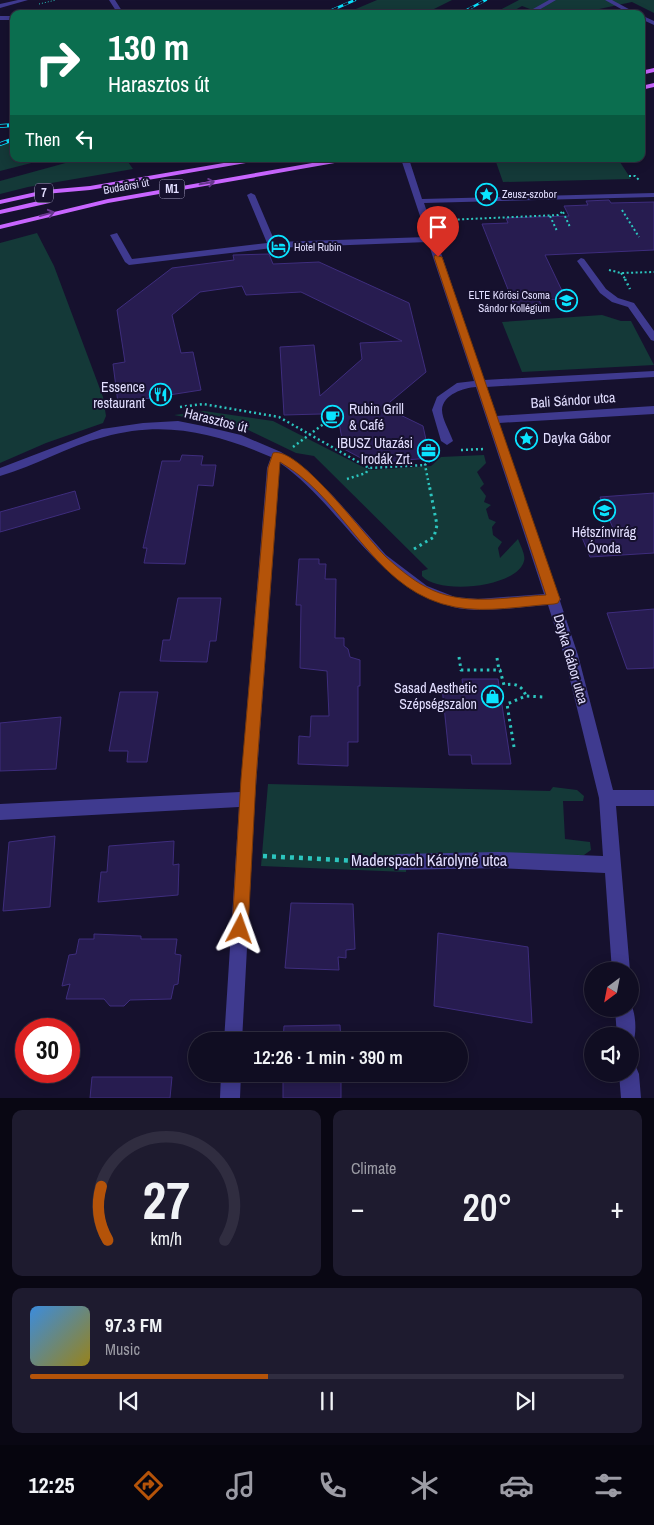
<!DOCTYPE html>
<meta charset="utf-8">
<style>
body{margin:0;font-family:"Archivo Narrow",sans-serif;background:#1e1b2f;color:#f1f3f6;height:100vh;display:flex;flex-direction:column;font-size:19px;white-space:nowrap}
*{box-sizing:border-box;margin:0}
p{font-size:16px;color:#9c9ca5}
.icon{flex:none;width:28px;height:28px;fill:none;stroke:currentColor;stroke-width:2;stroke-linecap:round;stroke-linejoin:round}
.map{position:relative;height:1098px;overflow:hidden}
.panel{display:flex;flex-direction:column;gap:12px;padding:12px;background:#090713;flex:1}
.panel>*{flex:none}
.banner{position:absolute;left:10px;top:10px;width:635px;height:152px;border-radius:10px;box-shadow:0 2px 12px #0003,0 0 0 1px #302d40;background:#0b6e4f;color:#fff;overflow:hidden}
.needle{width:32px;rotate:212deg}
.fabs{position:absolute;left:584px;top:962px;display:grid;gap:10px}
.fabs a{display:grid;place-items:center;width:55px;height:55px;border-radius:50%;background:#100d22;box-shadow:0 2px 12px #0003,0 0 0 1px #302d40;font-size:25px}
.speed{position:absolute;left:15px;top:1018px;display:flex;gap:10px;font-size:25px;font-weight:700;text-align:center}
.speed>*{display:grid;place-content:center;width:65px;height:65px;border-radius:50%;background:#100d22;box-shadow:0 2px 12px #0003,0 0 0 1px #302d40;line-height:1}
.speed .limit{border:8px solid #d22;background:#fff;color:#111}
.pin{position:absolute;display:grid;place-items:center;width:42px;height:42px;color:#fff;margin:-51px -21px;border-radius:50% 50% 50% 0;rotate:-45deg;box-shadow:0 0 5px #0007}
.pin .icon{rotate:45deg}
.me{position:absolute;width:55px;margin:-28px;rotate:4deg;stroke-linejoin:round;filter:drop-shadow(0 0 4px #0008)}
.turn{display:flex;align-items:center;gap:18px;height:105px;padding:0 15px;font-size:22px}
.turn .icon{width:65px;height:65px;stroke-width:2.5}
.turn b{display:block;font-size:35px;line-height:42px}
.then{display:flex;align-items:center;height:48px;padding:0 15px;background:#0003;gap:10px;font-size:19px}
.big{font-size:38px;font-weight:600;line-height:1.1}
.panel .widget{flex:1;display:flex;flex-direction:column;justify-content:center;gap:8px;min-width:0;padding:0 18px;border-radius:10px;background:#1e1b2f}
.panel .dial{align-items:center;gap:0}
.dial svg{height:130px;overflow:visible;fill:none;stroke:#302d40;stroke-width:7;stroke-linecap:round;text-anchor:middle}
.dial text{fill:#f1f3f6;stroke:none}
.song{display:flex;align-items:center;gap:15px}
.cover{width:60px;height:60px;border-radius:8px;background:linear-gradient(135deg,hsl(210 70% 55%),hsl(50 70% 35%))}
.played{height:5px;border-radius:2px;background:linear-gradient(90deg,#b45309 40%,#302d40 40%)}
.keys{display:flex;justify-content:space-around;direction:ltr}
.heat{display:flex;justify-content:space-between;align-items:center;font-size:28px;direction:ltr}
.panel .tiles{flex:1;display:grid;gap:12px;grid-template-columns:1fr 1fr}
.widget:last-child{grid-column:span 2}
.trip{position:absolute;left:188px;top:1032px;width:280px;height:50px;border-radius:25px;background:#100d22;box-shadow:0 2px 12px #0003,0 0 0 1px #302d40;font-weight:600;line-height:50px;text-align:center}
.menu{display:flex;height:80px;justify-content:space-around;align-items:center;background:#06050e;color:#9c9ca5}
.menu .icon{width:35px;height:35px}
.menu .current{color:#b45309}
.menu b{font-size:22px;color:#f1f3f6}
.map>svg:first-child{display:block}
.green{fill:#143938}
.building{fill:#271c50;stroke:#3e2d7d}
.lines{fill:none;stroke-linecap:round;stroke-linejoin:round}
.path-far4{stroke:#2cc5be;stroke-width:1;stroke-dasharray:1 2;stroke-linecap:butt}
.path-far3{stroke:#2cc5be;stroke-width:2;stroke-dasharray:2 2.5;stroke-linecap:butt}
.path-far2{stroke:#2cc5be;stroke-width:2.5;stroke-dasharray:2 3;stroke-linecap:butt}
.path-far1{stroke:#2cc5be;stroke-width:3;stroke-dasharray:2.5 4;stroke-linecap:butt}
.path{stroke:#2cc5be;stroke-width:4.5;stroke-dasharray:4 5;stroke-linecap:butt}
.minor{fill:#3f3a8f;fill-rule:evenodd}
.major{fill:#c865ff;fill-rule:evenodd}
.rail-far1-casing{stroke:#0ae3ff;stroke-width:2.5}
.rail-casing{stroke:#0ae3ff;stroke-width:4}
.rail-far1{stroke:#16112e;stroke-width:2;stroke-dasharray:5.5;stroke-linecap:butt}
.rail{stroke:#16112e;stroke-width:2.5;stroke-dasharray:7;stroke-linecap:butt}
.oneway{stroke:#66378c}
.route{fill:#b45309;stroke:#753606}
.labels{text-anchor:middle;stroke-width:4;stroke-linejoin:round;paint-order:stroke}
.far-street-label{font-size:11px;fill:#e2deff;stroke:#16112e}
.far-poi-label{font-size:11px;fill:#e2deff;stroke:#16112e;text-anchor:start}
.shield{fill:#16112e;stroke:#a5a0c0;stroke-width:1}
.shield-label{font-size:12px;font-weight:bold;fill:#e2deff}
.poi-label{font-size:14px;fill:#e2deff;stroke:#16112e;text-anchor:end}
.street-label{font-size:14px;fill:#e2deff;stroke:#16112e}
.near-street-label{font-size:16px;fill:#e2deff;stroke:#16112e}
</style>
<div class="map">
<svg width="654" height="1098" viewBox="0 0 654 1098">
<rect width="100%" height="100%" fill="#16112e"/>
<path class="green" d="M377,0h75l-28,14h-80z
M519,0h135v13l-22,-11 -56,12h-33l-21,-8 -14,8h-16z
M14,141v18h33l-47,12v-25z
M80,159h46l7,10 -105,18 -28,7v-13z
M565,159h53l13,20 -128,3 -7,-20 70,-1z
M37,233l17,33 49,131 3,19 -3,7 -57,20 -46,20v-220z
M602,315l19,6h10l23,44 -132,7 -20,-50z
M204,411l69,10 96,49 62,-4 10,-9 43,-2 2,8 -9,9 7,12 -4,4 6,8 -2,6 7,3 -5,4 3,10 7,3 -4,5 1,8 9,7 -4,6 2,10 18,-19c2,6 8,16 6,22 -7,27 -86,34 -102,15v-5l6,-2 -114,-113 -18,-3 -50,-24 -72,-14z
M268,784l282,7 3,-4 24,3 7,6 -1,5h-20l2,38 25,3 1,8 -7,5 -177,-1 -1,18 -145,-6z"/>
<path class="building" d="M609,200l2,3 43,-1v48l-109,5 21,44 -27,1 3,6 -27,1 -33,-83 26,-1 -2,-5 63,-2 -5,-10 24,-1 -2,-4z
M269,254l4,10 46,-2 90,41 17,69 -42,35 39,19 7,32 -60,5 -26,-14 -5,-26 -18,-9 -37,1 -4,-68 34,-2 6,51 42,-37 -2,-16 42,-2 -101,-49 -55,3 -4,-9 -42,6 -28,23 9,38 12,-1 8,38 -83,13 -5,-39 12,-2 -8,-52 55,-42 62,-8 -1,-5z
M182,455l21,1 -2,9h15l-3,21 -15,-1 -13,79 -41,-1 3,-15h-4l19,-87h18z
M75,491l5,18 -80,23v-20z
M654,493v60l-64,4 -9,-22 34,-2 -15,-36z
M299,559h20v5h7l-1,15h11l-1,59h9v8l4,3 2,8 10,3v26h-2v56h-10v24l-50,-2 1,-28 11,1 1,-21h18l-2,-45 -27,-3 1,-63h-5z
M178,598h43l-5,43h-6l-3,21 -47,-1 3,-21h7z
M654,609v59l-27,1 -20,-56z
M462,679h36l13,85h-39l-1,-9h-22l-7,-68h21z
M120,692h38l-11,70h-20l1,-11h-19z
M61,717l-5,52 -56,2v-48z
M55,836l-5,71 -47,4 6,-69z
M174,841l-1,24 6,-1 -1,31 -80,7 3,-30h6l2,-26z
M291,903l62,1 2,45 -9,1v8l-8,-1 1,13 -54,-2z
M438,933l90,14 4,76 -98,-17z
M94,934l47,2v3h36l-2,15 6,1 -3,29 -4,1 -3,14 -41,1 -6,6h-14l-6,-7h-38l4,-15 -8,2 7,-31 7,-1 3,-15h15z
M340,1025l1,16h-58l1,-15z
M283,1074h58v24h-58z
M92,1077h80l-2,21h-80z"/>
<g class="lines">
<path class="path-far4" d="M39,4l17,-4"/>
<path class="path-far3" d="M629,176h6l4,4
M622,210l17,27
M563,212l7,15
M550,216l7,15
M445,222l2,-2 111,-5 4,-3
M609,270l12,3 33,-1
M621,273l5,7"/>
<path class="path-far2" d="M625,279l5,10
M180,407l23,-3 76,13 90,51 56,-3
M293,447l37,-28
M461,450l23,-1
M347,479l19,-6 3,-5
M429,485l-4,-20 12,-12"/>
<path class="path-far1" d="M414,549l20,-12 3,-12 -8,-41
M459,657l2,13h39l4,15c11,-2 18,0 22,11
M497,658l2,12
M514,747l-7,-43 19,-8 18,1"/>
<path class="path" d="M263,856l116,6"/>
<path class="minor" d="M18,0h10l-28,8v-4z
M109,0h6l9,14h-6z
M549,0h7l-24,14h-8z
M605,0h7l26,14h-8z
M641,15l13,6v4l-13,-6z
M0,16h14v4h-14z
M401,159h8l13,40 232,-6v4l-230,6 60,177 170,-9v6l-168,10 10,29 158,-10v8l-155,9 58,172 4,4 -1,2 18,54 35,135h41v16h-38l14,165h-18l-7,-98 -106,-5 -101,2 -6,-2 -2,-6 2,-6 6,-2 101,-2 104,4 -4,-58 -35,-143 -16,-50c-29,2 -68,9 -95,2 -77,-19 -111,-101 -173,-144l-25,336 -13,242h-18l15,-234 -239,13v-16l240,-12 27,-324 4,-11c-56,-24 -106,-37 -167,-20 -36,9 -69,29 -104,39v-8l102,-39 41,-6 35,-2 25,5 38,9 40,17 26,18 27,27 52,58 41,31 28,11 23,2 66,-5 -68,-207c-12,1 -33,7 -34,23 0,9 8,22 11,31l-6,4 -6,-4 -9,-31 5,-13 20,-14 17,-2 -46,-139 -156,6 -143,17 -4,-3 -15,-27 7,-2 15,26 135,-16 -20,-48 4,-2 4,2 20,47 152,-5z
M581,258l3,1 22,30 12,9 16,5 20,28v10l-3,-1 -23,-33 -16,-5 -12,-9 -23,-32z
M630,1002c6,11 7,30 3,41l-3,1v-8h-13l-2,-27h15z
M630,1065l6,2 3,7 2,24h-20l-2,-24h11z
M221,1074h20l-1,24h-20z"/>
<path class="major" d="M654,68v4l-13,3v-4z
M654,83v4l-13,3v-4z
M247,159h15l-4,2 -168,29 -45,4 -45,10v-4l45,-10 45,-4z
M335,159h15l-4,2 -238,42 -108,26v-4l108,-26z
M47,199h3v4l-50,11v-4z"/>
<defs>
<path id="rail-far1" d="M323,14l32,-14
M459,14l27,-14"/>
<path id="rail" d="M0,126l14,-1
M0,144l14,-5"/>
</defs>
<use href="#rail-far1" class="rail-far1-casing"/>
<use href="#rail" class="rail-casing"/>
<use href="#rail-far1" class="rail-far1"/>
<use href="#rail" class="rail"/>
</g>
<defs><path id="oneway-shaft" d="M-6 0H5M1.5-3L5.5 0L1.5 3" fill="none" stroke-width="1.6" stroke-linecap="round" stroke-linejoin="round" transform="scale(1.25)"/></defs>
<g class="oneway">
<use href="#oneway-shaft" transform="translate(207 183) rotate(-10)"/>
<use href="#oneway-shaft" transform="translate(47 214) rotate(-15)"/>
</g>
<path class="route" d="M435,255l7,2 118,342 -2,4 -4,1c-32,2 -67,9 -99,3 -75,-14 -102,-90 -156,-132 -6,-5 -13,-9 -19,-13l-24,317 -8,150 -2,6 -6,2 -5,-2 -3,-6 9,-150 27,-311 5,-15c25,-8 94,86 113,104 11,10 26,23 40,30 36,20 81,10 120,8l-112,-338z"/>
<defs>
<symbol id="sight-ring" viewBox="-11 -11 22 22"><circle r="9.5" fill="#16112e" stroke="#0ae3ff" stroke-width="1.5"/><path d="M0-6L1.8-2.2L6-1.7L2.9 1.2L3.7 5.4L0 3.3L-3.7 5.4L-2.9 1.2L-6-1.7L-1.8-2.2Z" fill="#0ae3ff"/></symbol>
<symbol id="hotel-ring" viewBox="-11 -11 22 22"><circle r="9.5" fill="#16112e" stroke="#0ae3ff" stroke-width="1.5"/><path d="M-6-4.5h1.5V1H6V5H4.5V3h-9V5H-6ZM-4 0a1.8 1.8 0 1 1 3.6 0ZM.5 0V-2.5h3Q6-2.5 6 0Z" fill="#0ae3ff"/></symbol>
<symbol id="university-ring" viewBox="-11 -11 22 22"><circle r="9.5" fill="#16112e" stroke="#0ae3ff" stroke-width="1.5"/><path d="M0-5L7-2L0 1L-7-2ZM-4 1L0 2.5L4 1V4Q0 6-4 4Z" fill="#0ae3ff"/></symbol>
<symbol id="restaurant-ring" viewBox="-11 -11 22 22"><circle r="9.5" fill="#16112e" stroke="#0ae3ff" stroke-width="1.5"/><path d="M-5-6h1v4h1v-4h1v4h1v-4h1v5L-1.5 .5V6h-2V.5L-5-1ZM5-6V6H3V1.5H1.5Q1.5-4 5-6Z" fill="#0ae3ff"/></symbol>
<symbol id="cafe-ring" viewBox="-11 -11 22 22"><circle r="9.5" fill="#16112e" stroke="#0ae3ff" stroke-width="1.5"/><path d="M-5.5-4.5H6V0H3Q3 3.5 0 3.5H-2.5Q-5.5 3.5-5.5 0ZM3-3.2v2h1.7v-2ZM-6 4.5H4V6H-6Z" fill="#0ae3ff"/></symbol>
<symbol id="office-ring" viewBox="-11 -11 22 22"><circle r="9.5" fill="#16112e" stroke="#0ae3ff" stroke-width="1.5"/><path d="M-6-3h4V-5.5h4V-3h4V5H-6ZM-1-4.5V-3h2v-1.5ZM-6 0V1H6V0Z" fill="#0ae3ff"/></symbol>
<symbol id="school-ring" viewBox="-11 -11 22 22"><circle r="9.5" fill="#16112e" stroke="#0ae3ff" stroke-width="1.5"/><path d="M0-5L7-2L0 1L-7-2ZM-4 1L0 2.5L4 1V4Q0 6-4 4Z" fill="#0ae3ff"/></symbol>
<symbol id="shop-ring" viewBox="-11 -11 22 22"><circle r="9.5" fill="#16112e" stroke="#0ae3ff" stroke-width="1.5"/><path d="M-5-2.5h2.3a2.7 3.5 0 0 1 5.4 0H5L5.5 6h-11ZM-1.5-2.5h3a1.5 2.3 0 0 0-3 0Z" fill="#0ae3ff"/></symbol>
</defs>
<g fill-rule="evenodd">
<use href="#sight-ring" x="474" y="182" width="25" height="25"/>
<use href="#hotel-ring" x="266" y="234" width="25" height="25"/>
<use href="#university-ring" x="554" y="288" width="25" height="25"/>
<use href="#restaurant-ring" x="148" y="382" width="25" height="25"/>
<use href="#cafe-ring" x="320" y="404" width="25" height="25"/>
<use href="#sight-ring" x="514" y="426" width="25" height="25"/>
<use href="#office-ring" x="416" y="438" width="25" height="25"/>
<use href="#school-ring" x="592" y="498" width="25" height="25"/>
<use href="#shop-ring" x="480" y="684" width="25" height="25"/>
</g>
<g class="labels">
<g class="far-street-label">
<text transform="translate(126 186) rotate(-10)" y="4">Budaörsi út</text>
</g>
<g class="far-poi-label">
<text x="502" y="198">Zeusz-szobor</text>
<text x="294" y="251">Hotel Rubin</text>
<text x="550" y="299" text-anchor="end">ELTE Kőrösi Csoma<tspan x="550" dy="13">Sándor Kollégium</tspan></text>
</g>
<g class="shield">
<rect x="159.5" y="179.5" width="25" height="19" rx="4"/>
<rect x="35" y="183.5" width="18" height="19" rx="4"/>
</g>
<g class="shield-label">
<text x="172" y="193">M1</text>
<text x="44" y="197">7</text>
</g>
<g class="poi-label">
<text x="145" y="392">Essence<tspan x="145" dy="16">restaurant</tspan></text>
<text x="349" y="414" text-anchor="start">Rubin Grill<tspan x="349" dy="16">&amp; Café</tspan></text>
<text x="543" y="443" text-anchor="start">Dayka Gábor</text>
<text x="413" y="448">IBUSZ Utazási<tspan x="413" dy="16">Irodák Zrt.</tspan></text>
<text x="604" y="537" text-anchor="middle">Hétszínvirág<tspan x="604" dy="16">Óvoda</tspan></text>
<text x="477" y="693">Sasad Aesthetic<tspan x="477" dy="16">Szépségszalon</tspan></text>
</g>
<g class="street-label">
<text transform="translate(573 400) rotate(-4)" y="5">Bali Sándor utca</text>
<text transform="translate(216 420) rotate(14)" y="5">Harasztos út</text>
<text transform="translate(571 659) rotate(74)" y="5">Dayka Gábor utca</text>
</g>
<g class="near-street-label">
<text x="429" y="866">Maderspach Károlyné utca</text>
</g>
</g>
</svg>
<div class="fabs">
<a><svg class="needle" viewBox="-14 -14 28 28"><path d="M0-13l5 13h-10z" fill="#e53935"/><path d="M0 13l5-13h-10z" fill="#9c9ca5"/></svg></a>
<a><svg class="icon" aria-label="sound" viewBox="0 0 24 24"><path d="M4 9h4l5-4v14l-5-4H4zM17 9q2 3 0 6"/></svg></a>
</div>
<div class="speed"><div class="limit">30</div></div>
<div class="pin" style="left:438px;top:257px;background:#d93025"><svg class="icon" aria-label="arrive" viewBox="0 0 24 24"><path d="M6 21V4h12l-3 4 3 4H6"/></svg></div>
<svg class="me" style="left:240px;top:929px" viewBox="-20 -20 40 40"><path d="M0-17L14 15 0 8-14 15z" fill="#b45309" stroke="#fff" stroke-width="4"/></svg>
<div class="trip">12:26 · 1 min · 390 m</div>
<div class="banner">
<div class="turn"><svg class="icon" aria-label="right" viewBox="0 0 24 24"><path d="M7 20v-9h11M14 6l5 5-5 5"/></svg><div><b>130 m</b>Harasztos út</div></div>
<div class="then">Then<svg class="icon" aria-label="left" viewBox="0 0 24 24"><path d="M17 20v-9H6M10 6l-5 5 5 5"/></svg></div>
</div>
</div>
<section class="panel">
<div class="tiles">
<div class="widget dial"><svg viewBox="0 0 100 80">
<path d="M14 69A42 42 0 1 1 86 69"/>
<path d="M14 69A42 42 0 0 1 10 36" stroke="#b45309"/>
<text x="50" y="56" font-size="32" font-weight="700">27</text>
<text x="50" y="72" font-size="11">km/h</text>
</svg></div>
<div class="widget"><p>Climate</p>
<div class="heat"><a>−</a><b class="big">20°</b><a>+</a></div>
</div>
<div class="widget">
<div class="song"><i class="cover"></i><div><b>97.3 FM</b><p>Music</p></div></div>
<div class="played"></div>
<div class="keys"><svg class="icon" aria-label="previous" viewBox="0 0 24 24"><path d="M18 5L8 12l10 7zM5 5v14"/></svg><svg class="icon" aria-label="pause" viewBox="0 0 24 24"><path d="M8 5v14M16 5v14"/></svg><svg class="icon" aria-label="next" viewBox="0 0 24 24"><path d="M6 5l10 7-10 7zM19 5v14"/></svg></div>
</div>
</div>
</section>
<nav class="menu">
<b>12:25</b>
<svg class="icon current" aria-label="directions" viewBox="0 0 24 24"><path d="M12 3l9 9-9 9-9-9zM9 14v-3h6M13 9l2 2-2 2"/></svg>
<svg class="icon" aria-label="music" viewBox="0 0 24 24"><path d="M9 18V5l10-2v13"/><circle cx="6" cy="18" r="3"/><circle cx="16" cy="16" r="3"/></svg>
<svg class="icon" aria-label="phone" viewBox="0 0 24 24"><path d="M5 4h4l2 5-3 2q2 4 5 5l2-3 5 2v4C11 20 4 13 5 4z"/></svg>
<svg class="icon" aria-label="climate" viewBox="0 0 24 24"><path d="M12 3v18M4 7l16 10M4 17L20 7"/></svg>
<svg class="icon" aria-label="car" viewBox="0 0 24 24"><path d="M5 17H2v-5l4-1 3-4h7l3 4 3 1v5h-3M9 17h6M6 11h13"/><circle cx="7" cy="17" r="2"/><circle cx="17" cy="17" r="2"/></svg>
<svg class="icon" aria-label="filters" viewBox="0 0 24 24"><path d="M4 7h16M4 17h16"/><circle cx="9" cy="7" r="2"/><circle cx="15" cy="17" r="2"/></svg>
</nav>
